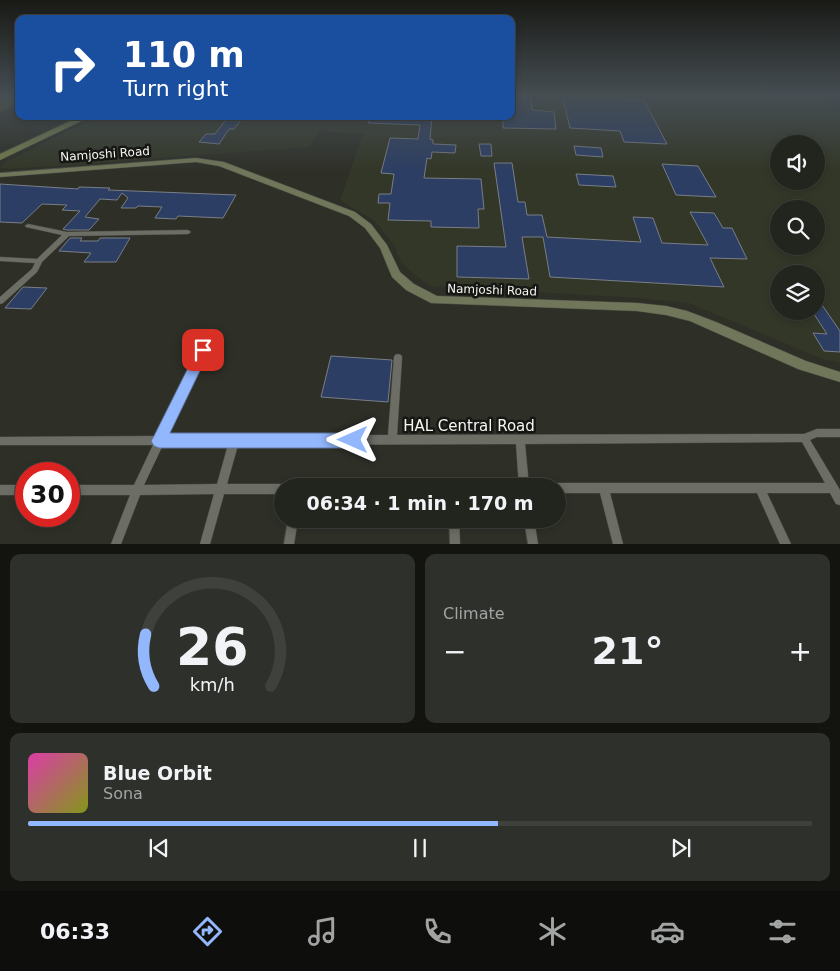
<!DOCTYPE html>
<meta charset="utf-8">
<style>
body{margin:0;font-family:"DejaVu Sans",sans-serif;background:#2e302b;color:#f1f3f6;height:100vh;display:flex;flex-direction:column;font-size:19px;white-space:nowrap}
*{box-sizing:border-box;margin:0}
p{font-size:16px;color:#a2a4a4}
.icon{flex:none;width:28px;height:28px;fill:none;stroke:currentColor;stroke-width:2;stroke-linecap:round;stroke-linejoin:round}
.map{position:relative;height:544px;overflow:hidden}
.sheet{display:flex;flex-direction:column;gap:10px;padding:10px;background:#131410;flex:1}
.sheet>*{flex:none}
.banner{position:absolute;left:15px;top:15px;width:500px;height:105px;border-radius:10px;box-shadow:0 2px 8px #0003,0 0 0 1px #3f413c;background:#1a4fa0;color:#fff;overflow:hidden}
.buttons{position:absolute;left:770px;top:135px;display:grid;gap:10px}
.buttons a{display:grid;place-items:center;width:55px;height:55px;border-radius:50%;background:#22241e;box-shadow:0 2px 8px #0003,0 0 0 1px #3f413c;font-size:25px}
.speed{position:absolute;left:15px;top:462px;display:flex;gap:10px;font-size:25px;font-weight:700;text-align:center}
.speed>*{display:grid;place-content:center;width:65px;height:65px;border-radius:50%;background:#22241e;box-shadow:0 2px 8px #0003,0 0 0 1px #3f413c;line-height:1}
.speed .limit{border:8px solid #d22;background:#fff;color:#111}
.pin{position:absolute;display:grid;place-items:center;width:42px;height:42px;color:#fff;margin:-21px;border-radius:10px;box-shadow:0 2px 8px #0006}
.me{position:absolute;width:55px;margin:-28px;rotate:270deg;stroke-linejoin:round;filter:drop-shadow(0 0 4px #0008)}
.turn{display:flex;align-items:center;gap:18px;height:105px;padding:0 25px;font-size:22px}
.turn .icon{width:65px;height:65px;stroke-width:2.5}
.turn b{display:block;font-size:35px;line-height:42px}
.big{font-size:38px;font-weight:800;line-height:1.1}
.sheet .card{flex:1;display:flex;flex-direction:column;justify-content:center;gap:8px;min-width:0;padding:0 18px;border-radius:10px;background:#2e302b}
.sheet .dial{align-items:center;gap:0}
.dial svg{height:130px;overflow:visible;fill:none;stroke:#3f413c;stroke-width:7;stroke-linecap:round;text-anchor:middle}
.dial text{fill:#f1f3f6;stroke:none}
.song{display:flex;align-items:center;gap:15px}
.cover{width:60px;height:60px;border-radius:8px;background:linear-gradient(135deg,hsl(320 70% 55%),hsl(70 70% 35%))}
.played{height:5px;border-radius:2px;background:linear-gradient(90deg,#93b7fd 60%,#3f413c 60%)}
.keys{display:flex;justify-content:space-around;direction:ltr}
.heat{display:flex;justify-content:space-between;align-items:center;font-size:28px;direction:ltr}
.sheet .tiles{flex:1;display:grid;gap:10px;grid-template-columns:1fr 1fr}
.card:last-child{grid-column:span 2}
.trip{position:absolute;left:274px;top:478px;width:292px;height:50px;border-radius:25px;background:#22241e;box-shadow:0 2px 8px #0003,0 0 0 1px #3f413c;font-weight:800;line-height:50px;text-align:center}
.dock{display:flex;height:80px;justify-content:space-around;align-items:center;background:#0e0e0c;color:#a2a4a4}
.dock .icon{width:35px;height:35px}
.dock .active{color:#93b7fd}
.dock b{font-size:22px;color:#f1f3f6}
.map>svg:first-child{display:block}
.built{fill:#333728;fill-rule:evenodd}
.green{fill:#444c28}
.building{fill:#2c3e63;stroke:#797e87}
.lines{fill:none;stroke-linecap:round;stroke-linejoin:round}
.street-casing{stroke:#4b4d46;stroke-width:1}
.secondary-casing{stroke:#4b4d46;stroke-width:1}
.primary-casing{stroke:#4b4d46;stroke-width:1}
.street{fill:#6c6e65;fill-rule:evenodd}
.secondary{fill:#707659;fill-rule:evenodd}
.primary{fill:#747e4d;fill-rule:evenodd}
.route{fill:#93b7fd;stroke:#6077a4}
.labels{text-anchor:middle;stroke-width:5;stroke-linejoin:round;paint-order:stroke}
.street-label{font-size:12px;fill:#f4f6f0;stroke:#161714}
.near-street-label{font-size:15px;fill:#f4f6f0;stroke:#161714}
</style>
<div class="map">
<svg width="840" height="544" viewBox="0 0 840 544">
<rect width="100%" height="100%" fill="#2e3028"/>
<path class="built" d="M511,95h312l17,21v247l-17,-4 -134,-56 -48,-5 -211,-12 -11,-8 -18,-16 -7,-17 -19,-24 -35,-21 23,-66 -44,-3 -9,16 -301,22 -8,-1 1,-4 96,-48h413zM779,144h37v37h-37zM779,209h37v37h-37zM779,274h37v37h-37z"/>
<path class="green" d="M0,95h19v9l-19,8z"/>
<path class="building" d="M511,95h19l2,15 22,2 2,17 -53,-1v-12h8z
M562,95h37l1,3 44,2 23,44 -43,-2 -4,-11 -50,-3z
M370,116h62l-2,23 3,1v4l23,1 -1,8 -23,-1 -1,7 -4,-1 -3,20 57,1 3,30h-6l1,19 -48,-1v-6l-43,-1 2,-17h-12l1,-9h12l3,-20 -13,-1 9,-35 28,1 2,-14 -52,-2z
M227,118l15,1 -8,10h-5l-10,15 -20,-2 7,-8h9z
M479,144h12l1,12h-11z
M574,146l27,2 2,9 -27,-2z
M494,163h18l6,39h7l2,13h15l5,22 94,5 -8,-25 20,1 9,25 46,2 -18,-33 24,1 9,15h9l15,31 -37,-1 14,29 -174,-10 -7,-40h-21l7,42 -72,-2v-31l49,1z
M662,164l36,2 18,31 -40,-2z
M576,174l37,2 3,11 -37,-2z
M0,184l78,5 1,-2 31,1 -2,2 128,5 -13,23 -45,-2 -2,3 -21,-1 7,-11 -24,-1 -2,2h-15l7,-10 -6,-5 -5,7 -17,-1 -15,18 14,2 -10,11h-22l-4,-1 17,-18 -18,-1 5,-5 -25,-1 -20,19 -22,-1z
M70,238h12l-2,3h18l2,-3h30l-14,24h-32l7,-9 -32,-2z
M23,287l24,1 -16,21 -26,-1z
M816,304l6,1 18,26v21l-16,-1 -11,-18 14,1 -15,-23h4z
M331,356l61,4 -4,42 -67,-5z"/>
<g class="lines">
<defs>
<path id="street" d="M28,224l39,8 121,-2 3,2 -3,2 -119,2 -27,26 -5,10 -34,31 -3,1v-7l32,-28 3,-6 -35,-2v-4l37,2 25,-24 -36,-8 -1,-1z
M203,347l3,1 1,2 -40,86 221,-1 6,-78 1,-2 3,-1 3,1 1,2 -5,78 407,-1 13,-5h23v8h-23l-7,3 30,50v15l-4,-1 -6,-11h-63l24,51h-11l-23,-51h-147l13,51h-10l-13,-51h-42v-7h-4l1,-1 3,-2h267l-23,-41 -277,2 4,42h-10l-3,-42 -278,1 -11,39h55l4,2h-4v8h-58l-14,50h-10l14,-50 -74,1 -19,49h-10l19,-49h-61v-10h65l19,-40h-153v-8l157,-1 43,-88zM163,445h65l-11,39 -73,1z
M0,485h26v10h-26z
M288,519h10l-4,25h-10z
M449,519h10l1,25h-10z
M524,519h10l4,25h-10z"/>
<path id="secondary" d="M196,158l28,4 131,50 16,12 16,21 13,27 14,12 23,12 200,7 29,3 21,5 29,11 90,39 34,11v10l-42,-13 -108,-48 -24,-6 -29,-4 -206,-8 -25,-13 -14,-13 -12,-29 -15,-20 -16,-12 -130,-50 -23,-4 -196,15v-4z"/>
<path id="primary" d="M81,116h11l-92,44v-6z"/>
</defs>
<use href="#street" class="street-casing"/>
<use href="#secondary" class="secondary-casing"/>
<use href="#primary" class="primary-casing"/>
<use href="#street" class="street"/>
<use href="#secondary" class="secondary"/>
<use href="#primary" class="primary"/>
</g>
<linearGradient id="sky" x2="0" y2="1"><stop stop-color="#191a16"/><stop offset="0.56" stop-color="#464e53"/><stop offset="1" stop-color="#464e53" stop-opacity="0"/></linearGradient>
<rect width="840" height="171" fill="url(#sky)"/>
<path class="route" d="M203,344l5,2 2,4 -40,83h183l5,2 2,5 -2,6 -5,2h-194l-5,-2 -3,-5 3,-5 45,-90z"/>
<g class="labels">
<g class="street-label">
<text transform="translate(105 154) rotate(-4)" y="4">Namjoshi Road</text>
<text transform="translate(492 290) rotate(2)" y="4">Namjoshi Road</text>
</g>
<g class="near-street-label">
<text x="469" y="431">HAL Central Road</text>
</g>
</g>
</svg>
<div class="buttons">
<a><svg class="icon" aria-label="sound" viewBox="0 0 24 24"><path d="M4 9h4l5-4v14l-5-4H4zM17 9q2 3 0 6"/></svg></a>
<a><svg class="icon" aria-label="search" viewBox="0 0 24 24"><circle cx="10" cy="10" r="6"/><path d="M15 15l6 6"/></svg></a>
<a><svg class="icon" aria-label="layers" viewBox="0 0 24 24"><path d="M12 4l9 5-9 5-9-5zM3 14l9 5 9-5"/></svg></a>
</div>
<div class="speed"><div class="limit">30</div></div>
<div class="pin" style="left:203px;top:350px;background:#d93025"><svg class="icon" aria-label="arrive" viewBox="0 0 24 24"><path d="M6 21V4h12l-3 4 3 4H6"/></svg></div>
<svg class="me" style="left:353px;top:440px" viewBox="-20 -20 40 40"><path d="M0-17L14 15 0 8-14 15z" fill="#93b7fd" stroke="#fff" stroke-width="4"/></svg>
<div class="trip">06:34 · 1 min · 170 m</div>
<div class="banner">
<div class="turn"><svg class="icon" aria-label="right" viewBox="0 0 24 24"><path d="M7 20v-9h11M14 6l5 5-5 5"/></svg><div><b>110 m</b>Turn right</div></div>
</div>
</div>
<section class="sheet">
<div class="tiles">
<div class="card dial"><svg viewBox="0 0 100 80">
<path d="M14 69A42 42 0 1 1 86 69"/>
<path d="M14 69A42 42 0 0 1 9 37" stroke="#93b7fd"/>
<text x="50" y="56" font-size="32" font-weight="700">26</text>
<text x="50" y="72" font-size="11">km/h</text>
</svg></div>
<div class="card"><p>Climate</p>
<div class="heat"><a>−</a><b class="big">21°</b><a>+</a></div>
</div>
<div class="card">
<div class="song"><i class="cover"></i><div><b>Blue Orbit</b><p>Sona</p></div></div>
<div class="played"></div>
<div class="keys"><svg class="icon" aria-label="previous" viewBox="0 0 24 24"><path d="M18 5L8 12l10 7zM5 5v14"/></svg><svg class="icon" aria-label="pause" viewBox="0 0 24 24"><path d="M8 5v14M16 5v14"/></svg><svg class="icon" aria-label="next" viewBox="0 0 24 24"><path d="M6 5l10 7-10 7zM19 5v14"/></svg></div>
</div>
</div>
</section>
<nav class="dock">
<b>06:33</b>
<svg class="icon active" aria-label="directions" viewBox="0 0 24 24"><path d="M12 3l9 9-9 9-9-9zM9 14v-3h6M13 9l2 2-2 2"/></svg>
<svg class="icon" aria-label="music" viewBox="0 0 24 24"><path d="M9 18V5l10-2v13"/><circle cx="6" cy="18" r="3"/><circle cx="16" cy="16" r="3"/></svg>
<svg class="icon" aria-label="phone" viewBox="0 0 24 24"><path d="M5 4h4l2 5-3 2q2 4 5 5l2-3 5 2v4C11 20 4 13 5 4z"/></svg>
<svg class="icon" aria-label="climate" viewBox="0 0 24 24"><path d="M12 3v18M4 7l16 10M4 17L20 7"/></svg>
<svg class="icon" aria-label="car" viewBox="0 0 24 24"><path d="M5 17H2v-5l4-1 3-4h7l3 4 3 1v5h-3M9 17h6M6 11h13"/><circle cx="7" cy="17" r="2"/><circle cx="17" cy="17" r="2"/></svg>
<svg class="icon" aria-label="filters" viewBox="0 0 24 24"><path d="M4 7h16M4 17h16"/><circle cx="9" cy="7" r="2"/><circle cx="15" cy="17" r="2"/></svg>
</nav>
